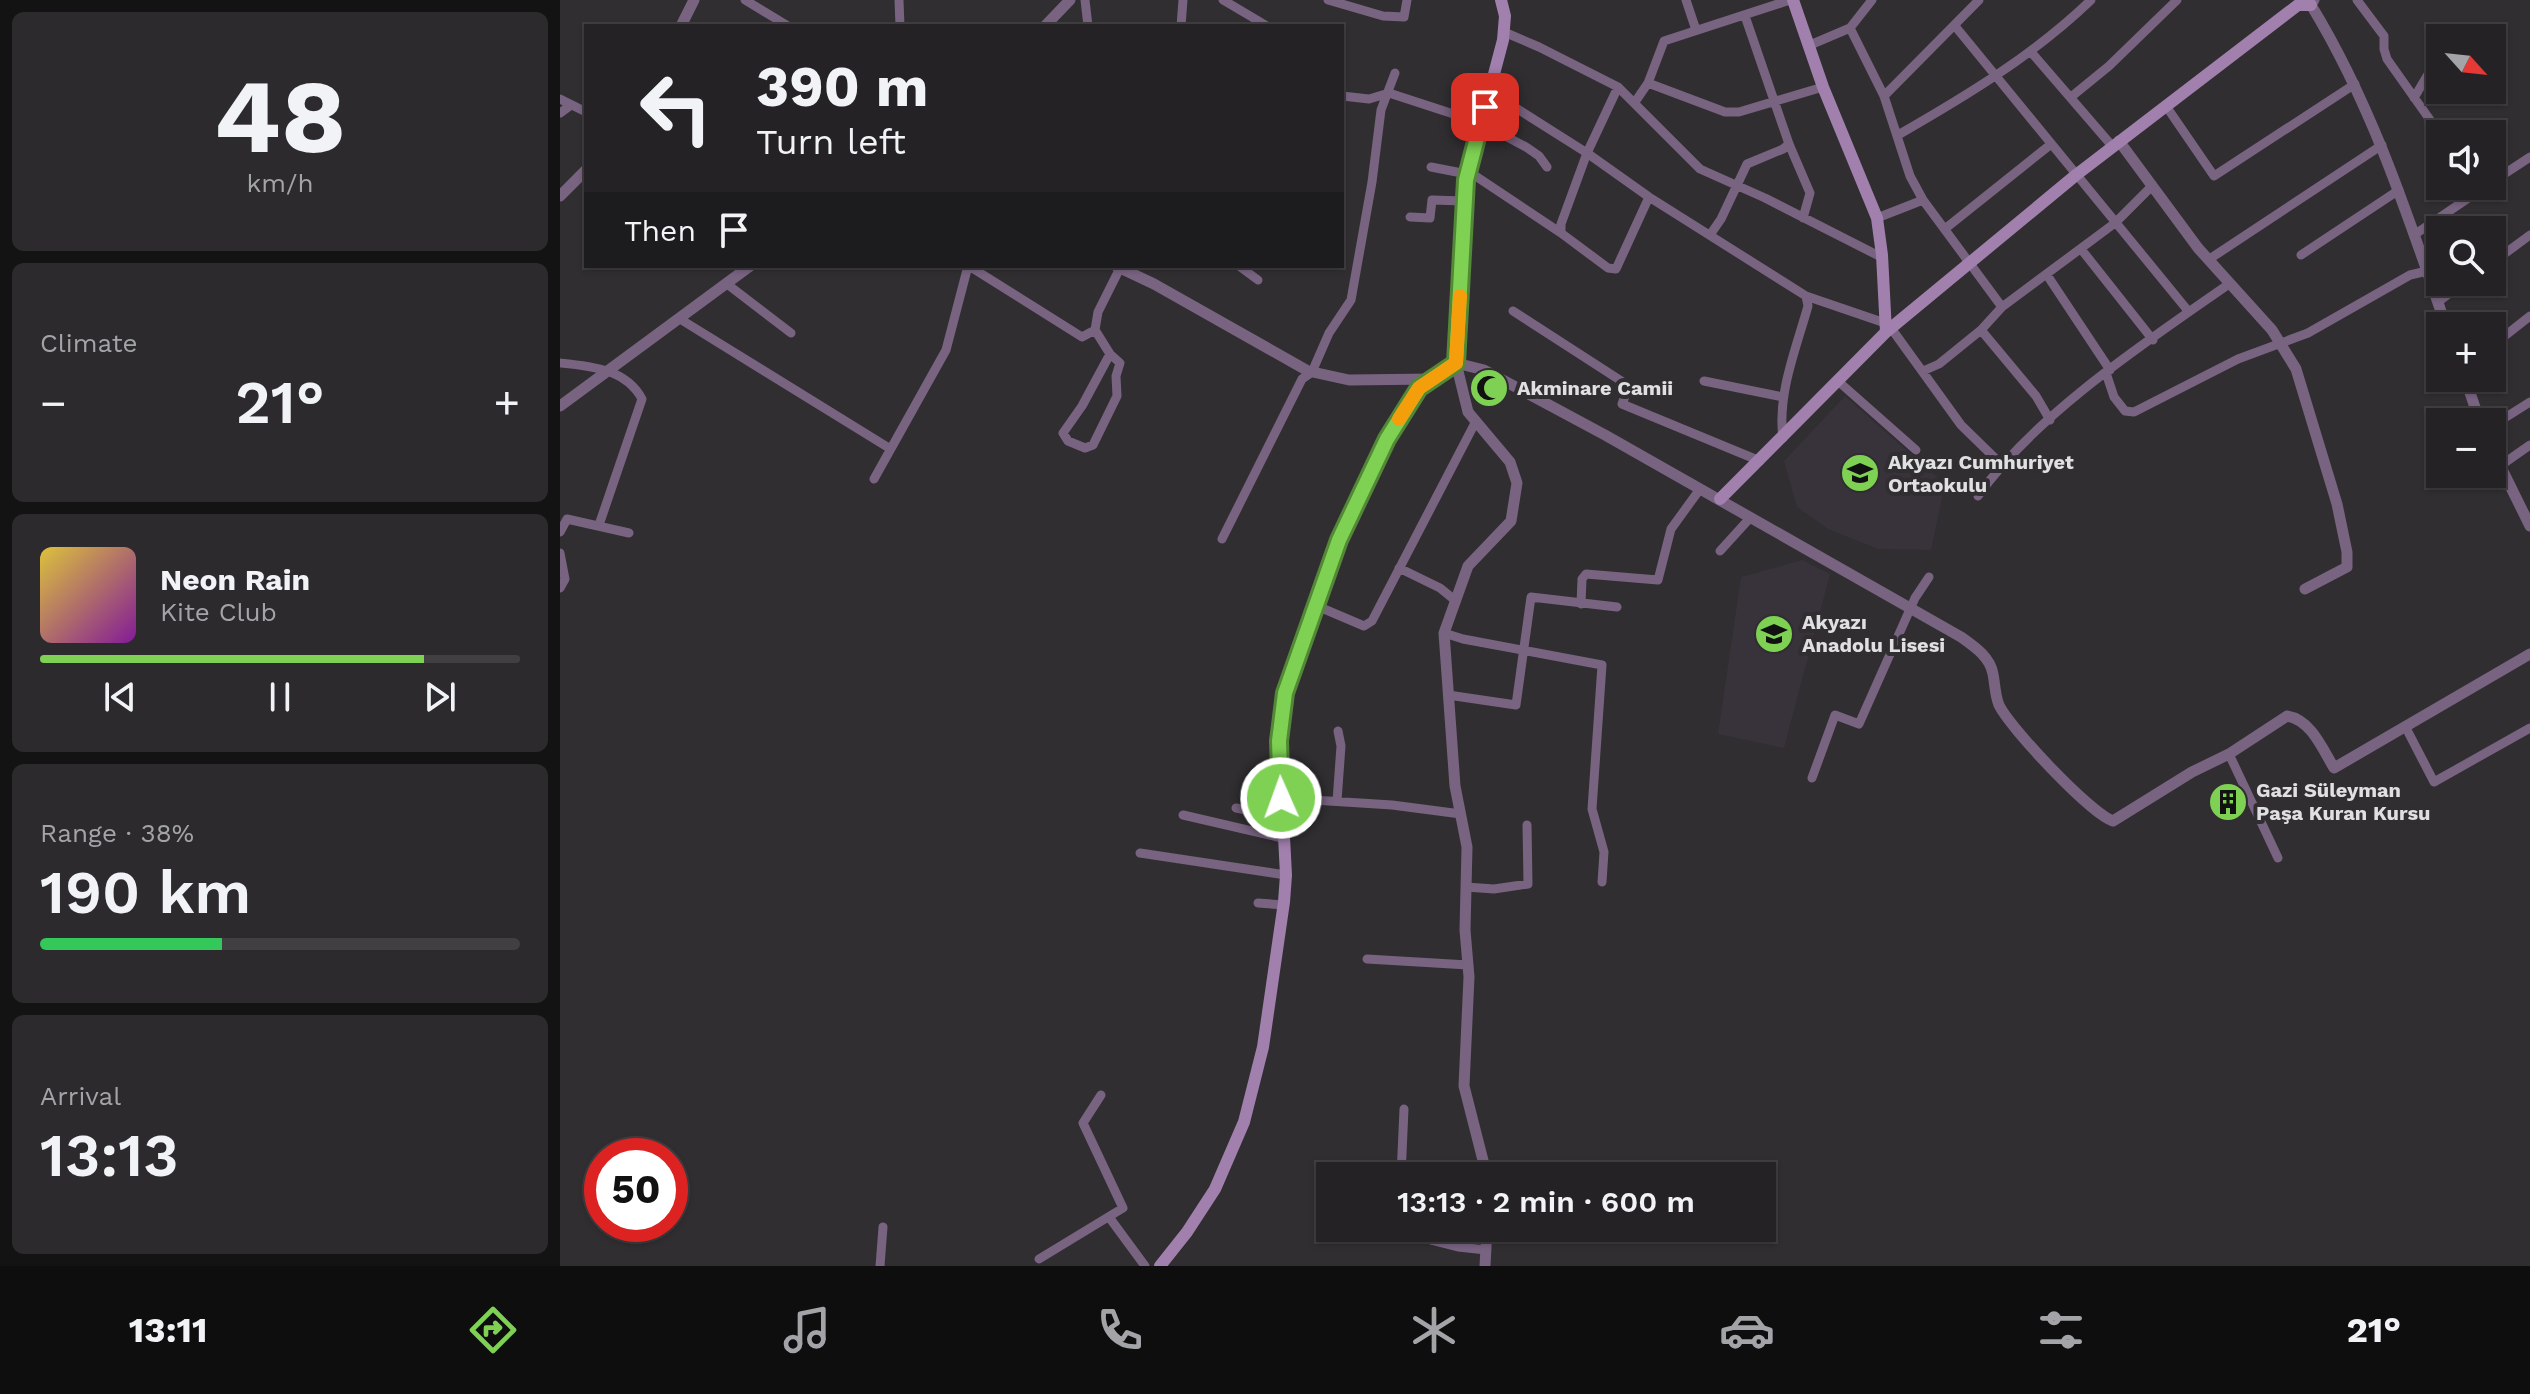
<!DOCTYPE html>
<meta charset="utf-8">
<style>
body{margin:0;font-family:"Work Sans",sans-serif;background:#2c2a2d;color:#f1f3f6;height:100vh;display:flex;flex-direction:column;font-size:30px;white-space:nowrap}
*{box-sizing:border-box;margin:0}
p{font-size:26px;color:#a3a4a7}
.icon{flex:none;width:44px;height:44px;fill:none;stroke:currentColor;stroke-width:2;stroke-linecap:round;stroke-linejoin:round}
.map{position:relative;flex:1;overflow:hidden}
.panel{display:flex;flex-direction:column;gap:12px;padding:12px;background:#141314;width:560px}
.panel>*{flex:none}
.top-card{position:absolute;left:24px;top:24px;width:760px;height:244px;border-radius:0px;box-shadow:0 2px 6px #0004,0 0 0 2px #413f42;background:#242225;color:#f1f3f6;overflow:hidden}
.needle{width:52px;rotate:117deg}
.tools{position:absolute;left:1866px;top:24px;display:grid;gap:16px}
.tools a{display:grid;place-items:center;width:80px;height:80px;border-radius:0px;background:#242225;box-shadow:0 2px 6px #0004,0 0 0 2px #413f42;font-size:40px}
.speed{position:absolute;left:24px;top:1138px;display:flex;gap:16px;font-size:40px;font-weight:700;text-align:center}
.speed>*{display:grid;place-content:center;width:104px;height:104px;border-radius:50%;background:#242225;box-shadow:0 2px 6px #0004,0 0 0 2px #413f42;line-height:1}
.speed .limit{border:12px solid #d22;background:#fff;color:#111}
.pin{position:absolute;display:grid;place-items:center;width:68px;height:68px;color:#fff;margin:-34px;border-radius:16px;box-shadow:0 4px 12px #0006}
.me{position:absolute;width:88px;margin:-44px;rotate:358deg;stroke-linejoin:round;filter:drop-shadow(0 0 6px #0008)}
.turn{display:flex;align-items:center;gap:28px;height:168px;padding:0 40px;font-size:36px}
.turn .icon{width:104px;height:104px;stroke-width:2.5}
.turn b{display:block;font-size:56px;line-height:68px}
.then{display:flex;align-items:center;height:76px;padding:0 40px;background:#0003;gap:16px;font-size:30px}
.big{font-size:60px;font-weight:600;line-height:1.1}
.panel .tile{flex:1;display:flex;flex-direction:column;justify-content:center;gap:12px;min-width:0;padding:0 28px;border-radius:12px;background:#2c2a2d}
.panel .dial{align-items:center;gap:0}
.dial b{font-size:104px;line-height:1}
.song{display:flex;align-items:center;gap:24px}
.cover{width:96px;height:96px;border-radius:12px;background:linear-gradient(135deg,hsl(50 70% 55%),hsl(290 70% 35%))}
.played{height:8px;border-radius:4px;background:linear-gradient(90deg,#7ed153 80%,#413f42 80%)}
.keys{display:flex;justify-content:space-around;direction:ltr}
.heat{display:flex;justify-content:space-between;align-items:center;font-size:44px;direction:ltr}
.charge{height:12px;border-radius:6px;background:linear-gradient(90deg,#34c759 38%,#413f42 0)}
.trip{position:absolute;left:756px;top:1162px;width:460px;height:80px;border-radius:0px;background:#242225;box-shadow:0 2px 6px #0004,0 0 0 2px #413f42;font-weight:600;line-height:80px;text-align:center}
.menu{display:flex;height:128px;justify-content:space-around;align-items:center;background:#0e0e0f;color:#a3a4a7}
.menu .icon{width:56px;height:56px}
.menu .active{color:#7ed153}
.menu b{font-size:36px;color:#f1f3f6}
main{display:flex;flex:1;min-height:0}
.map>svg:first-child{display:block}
.built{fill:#38323b}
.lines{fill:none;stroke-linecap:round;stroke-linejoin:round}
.minor{stroke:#786380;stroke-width:9}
.tertiary{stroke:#786380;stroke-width:11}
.secondary{stroke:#a180ae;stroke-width:12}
.route-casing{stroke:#528836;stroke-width:20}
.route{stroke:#7ed153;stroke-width:14}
.slow{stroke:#f59e0b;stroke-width:14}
.labels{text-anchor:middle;stroke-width:8;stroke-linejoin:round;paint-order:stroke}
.poi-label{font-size:20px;font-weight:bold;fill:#e0dfe1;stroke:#302e31;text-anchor:start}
</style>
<main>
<section class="panel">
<div class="tile dial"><b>48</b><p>km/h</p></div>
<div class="tile"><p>Climate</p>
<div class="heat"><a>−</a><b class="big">21°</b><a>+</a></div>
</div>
<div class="tile">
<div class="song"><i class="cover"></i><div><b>Neon Rain</b><p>Kite Club</p></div></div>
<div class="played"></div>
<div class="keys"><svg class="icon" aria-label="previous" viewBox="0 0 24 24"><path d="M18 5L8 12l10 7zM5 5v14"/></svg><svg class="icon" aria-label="pause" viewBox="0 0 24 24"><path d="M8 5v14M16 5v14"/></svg><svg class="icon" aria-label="next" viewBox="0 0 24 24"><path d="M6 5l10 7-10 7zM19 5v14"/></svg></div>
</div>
<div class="tile"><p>Range · 38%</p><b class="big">190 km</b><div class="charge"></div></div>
<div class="tile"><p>Arrival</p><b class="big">13:13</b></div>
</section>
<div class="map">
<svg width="1970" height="1266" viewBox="0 0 1970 1266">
<rect width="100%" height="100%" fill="#302e31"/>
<path class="built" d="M1285,396l100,88 -14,66 -53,-1 -50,-20 -31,-22 -13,-46z
M1242,560l28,14 -46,174 -66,-14 23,-157z"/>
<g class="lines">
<path class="minor" d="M185,0l43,26
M339,0l1,26
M525,0l3,26
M663,0l44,26
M768,0l55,16 21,1 3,-17
M1126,0l10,30
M1797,0l27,36v13l3,10 53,75
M1185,16l44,128 21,49 -7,25
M621,26l2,-26
M1395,26l234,286
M1290,28l34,68 26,80 13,24 79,107
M944,32l35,15 79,40 82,82 65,29 118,60
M1250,45l40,-17 22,-28
M1471,52l82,95
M1088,83l77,29h14l84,-25
M1058,87l-31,66 -26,71v9l47,35 8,1 33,-72
M929,91l98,62 62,44 157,99 79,27
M782,96l27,3 20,-6 92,30 45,24 13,9 8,11
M1324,96l95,-96
M1511,97l38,-31 68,-66
M1854,98l26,-44
M0,99l26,13
M1075,102l13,-19 16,-42 126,-41
M1606,106l48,70 141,-92
M0,113l11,-8
M1338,135c68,-39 136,-80 193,-135
M871,167l36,7
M908,171l93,62
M1932,182l38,-25
M850,217l20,1 2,-18 32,1
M1317,218l46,-18
M1386,228l104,-83
M1150,235l11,-16 26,-55 36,-15 6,-5
M1854,235l72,-49
M1521,249l72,91
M1741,255l98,-65
M1648,260l174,-115
M1932,263l38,-28
M409,266l113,71 13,-7
M679,266l19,14
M1487,275l63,95
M167,284l64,49
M1878,302l27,-20
M953,311l116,75 -7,18 138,57
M120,319l209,129
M1331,328l70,97 40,39
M1421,330l55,66 14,24
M1932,346l38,-30
M550,354l-28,52 -19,27 5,8 17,7 8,-3 24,-49 -1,-20 4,-13 -10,-9 -15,-24 3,-18 22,-44
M0,363c31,3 66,6 82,36l-43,126
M1363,371l16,-7 42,-34 21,-23 113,-84 36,-36
M1546,373l8,24 11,14 9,1 104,-53 70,-26 102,-58 17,-4
M1144,381l79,16
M1279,382l77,68
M1932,426l38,-24
M1223,438c-6,-44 13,-89 25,-132l-2,-10
M1940,466l30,-21
M314,479l72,-129 22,-84
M1418,496c58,-82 168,-154 251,-212
M0,532l7,-13 62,14
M662,539l80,-160 10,-7 17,-39 22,-33 21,-118 9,-72 14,-37
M1160,551l30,-33
M0,553l5,26 -5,9
M839,568l41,20 16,13
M1021,604l1,-25 4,-5 72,6 13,-51 29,-40
M757,606l47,20 8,-5 104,-200
M884,633l19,6 139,26 -10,144 12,43 -2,30
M888,695l68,10 15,-108 86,10
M1845,726l29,56 96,-54
M1669,754l49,104
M1252,778l23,-63 24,9 56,-126 14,-21
M721,798l111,7 69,9
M777,801l4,-55 -3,-15
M676,808l46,9
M623,815l99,23
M580,853l146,22
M906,887l28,2 34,-5 -1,-59
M698,903l26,2
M807,959l101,6
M841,1176l3,-67
M549,1217l36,49
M823,1228l75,19 28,3
M479,1259l84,-51 -40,-85 18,-28
M320,1266l3,-39"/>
<path class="tertiary" d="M1754,0l-3,5c61,100 97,211 135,321
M121,26l13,-26
M485,26l25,-26
M1559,141l79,107 74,82 24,39 41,135 10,48v15l-42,22
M0,196l26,-26
M556,266l38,18 154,87 41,9 83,-1
M1905,378l15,44
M0,406l190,-140
M1932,449l38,77
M927,1176l-23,-90 5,-109 -4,-47 2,-83 -12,-61 -11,-153 24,-67 43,-45 6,-38 -7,-21 -42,-50 -12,-49 28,7 121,65 356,202c14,10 29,20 32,37 2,10 2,22 6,31 11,23 91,108 114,116l79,-49 37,-18 58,-38c24,4 35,32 47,52l196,-114
M925,1266l2,-38"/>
<path class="secondary" d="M1233,0l30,87 54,131 5,37 4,77
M1160,499l166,-167 190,-157 222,-170h13l-5,-5
M600,1266l27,-34 28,-43 29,-67 19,-75 21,-145 2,-27 -7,-134 6,-48 54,-153 48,-101 32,-51 37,-25 10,-183 37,-140 2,-24 -4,-16"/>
</g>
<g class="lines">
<defs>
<path id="route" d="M721,798l-2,-57 6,-48 54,-153 48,-101 32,-51 37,-25 10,-183 19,-73"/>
</defs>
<use href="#route" class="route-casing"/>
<use href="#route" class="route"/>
<path class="slow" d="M839,419l20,-31 37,-25 4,-67"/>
</g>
<defs>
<symbol id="mosque-disc" viewBox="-11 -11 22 22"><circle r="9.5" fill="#7ed153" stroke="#302e31"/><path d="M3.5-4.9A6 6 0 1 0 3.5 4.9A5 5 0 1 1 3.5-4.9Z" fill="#111"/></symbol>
<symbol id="school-disc" viewBox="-11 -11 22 22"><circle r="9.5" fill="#7ed153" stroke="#302e31"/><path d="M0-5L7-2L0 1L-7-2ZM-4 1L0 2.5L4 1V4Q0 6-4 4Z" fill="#111"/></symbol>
<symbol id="building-disc" viewBox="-11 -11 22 22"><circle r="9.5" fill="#7ed153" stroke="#302e31"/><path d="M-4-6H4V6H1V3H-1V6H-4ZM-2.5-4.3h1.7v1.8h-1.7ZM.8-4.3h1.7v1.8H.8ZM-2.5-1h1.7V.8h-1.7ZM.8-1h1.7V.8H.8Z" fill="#111"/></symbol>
</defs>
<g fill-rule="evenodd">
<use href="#mosque-disc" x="907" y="366" width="44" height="44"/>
<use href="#school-disc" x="1278" y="451" width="44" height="44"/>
<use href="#school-disc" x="1192" y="612" width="44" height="44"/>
<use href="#building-disc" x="1646" y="780" width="44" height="44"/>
</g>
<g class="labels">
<g class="poi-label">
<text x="957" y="395">Akminare Camii</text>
<text x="1328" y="469">Akyazı Cumhuriyet<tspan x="1328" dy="23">Ortaokulu</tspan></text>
<text x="1242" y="629">Akyazı<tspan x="1242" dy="23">Anadolu Lisesi</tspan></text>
<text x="1696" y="797">Gazi Süleyman<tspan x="1696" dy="23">Paşa Kuran Kursu</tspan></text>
</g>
</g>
</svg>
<div class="tools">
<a><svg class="needle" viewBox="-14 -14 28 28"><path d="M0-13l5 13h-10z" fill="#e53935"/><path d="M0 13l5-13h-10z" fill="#a3a4a7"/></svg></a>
<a><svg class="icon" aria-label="sound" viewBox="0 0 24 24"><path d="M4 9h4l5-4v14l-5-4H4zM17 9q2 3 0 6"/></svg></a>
<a><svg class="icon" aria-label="search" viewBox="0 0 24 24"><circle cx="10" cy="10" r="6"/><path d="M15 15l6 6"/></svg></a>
<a>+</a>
<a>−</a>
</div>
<div class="speed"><div class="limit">50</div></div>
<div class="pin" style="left:925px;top:107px;background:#d93025"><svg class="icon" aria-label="arrive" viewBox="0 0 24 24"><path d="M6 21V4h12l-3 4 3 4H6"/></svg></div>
<svg class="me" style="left:721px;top:798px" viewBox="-20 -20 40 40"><circle r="17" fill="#7ed153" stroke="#fff" stroke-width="3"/><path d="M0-11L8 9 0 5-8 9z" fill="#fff"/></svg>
<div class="trip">13:13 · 2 min · 600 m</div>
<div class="top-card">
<div class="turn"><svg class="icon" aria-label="left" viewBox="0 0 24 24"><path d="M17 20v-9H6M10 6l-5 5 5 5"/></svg><div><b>390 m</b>Turn left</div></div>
<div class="then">Then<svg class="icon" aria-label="arrive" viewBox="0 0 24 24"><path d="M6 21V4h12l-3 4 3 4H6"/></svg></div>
</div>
</div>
</main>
<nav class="menu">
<b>13:11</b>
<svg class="icon active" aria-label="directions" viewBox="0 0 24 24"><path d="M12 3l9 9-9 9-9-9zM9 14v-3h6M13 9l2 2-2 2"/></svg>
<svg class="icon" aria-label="music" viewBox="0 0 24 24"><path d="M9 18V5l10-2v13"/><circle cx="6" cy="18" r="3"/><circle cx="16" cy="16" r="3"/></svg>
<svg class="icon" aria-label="phone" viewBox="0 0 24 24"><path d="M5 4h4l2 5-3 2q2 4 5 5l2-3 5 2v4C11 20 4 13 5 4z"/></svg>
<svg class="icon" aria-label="climate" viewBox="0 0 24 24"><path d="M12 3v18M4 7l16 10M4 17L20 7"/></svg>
<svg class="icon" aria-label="car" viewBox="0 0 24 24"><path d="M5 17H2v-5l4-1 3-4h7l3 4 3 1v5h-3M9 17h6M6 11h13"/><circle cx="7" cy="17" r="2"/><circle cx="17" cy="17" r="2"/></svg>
<svg class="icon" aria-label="filters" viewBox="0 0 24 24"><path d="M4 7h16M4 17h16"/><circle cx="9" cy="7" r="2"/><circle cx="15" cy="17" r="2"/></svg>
<b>21°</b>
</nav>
